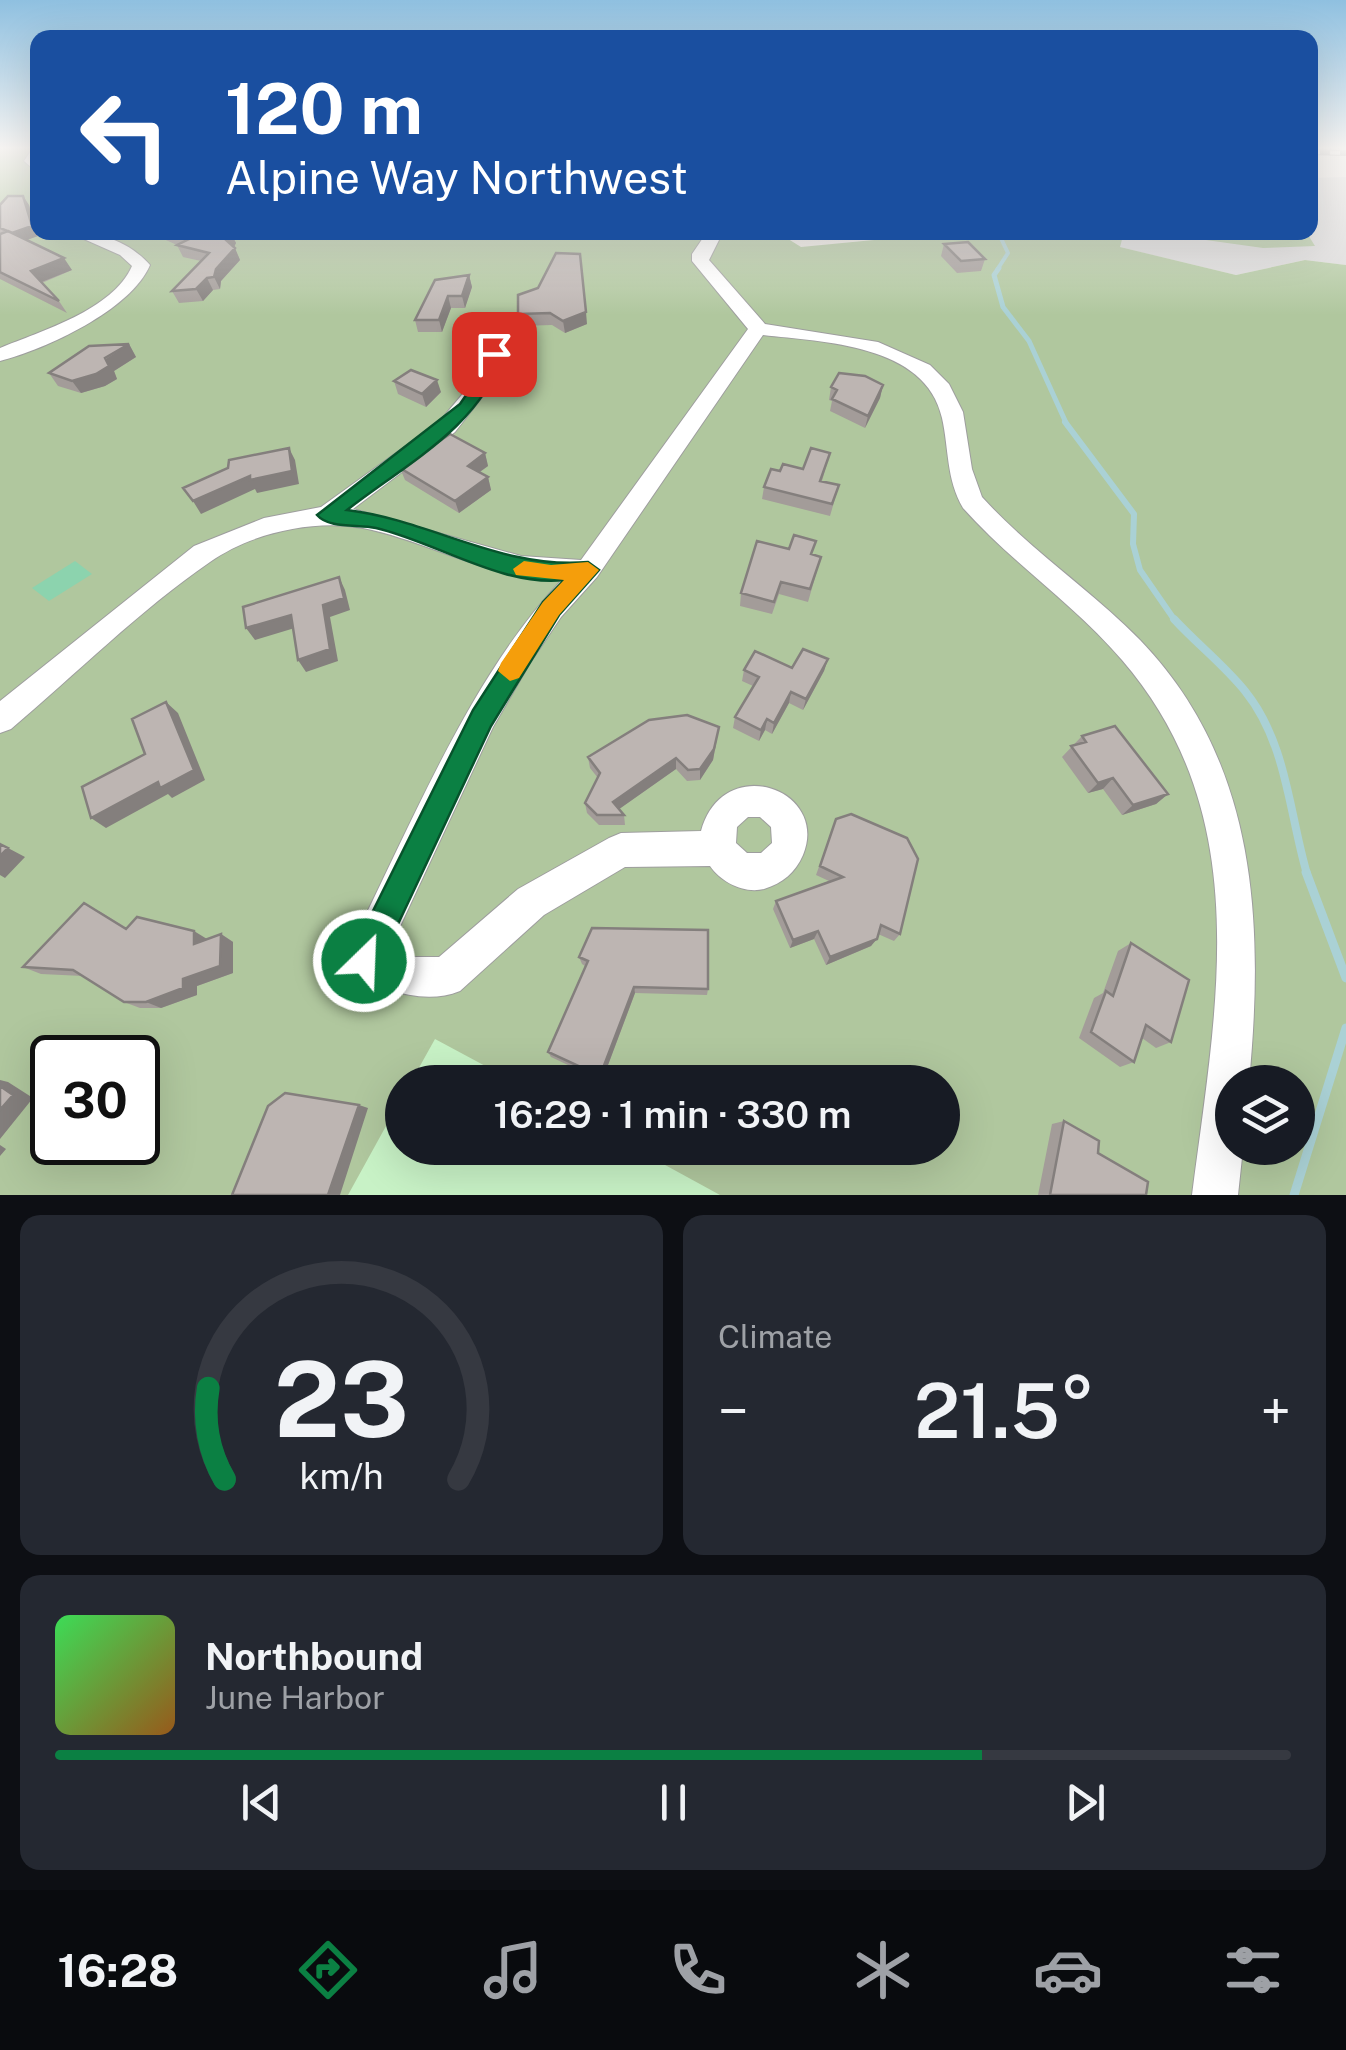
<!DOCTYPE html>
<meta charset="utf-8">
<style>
body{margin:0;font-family:"Public Sans",sans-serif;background:#242831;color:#f1f3f6;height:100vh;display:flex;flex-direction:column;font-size:38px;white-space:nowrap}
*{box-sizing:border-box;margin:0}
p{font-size:32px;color:#9ea1a6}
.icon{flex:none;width:55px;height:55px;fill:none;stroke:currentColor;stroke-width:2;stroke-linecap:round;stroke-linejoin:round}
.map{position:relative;height:1195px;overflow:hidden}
.side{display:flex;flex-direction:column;gap:20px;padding:20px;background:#0d0f14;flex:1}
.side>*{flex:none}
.top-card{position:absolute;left:30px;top:30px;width:1288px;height:210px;border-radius:20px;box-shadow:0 10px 40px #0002;background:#1a4fa0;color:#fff;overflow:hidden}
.fabs{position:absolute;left:1215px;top:1065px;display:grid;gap:20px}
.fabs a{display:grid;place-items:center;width:100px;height:100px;border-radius:50%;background:#171b24;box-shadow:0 10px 40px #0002;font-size:50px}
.speed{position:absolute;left:30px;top:1035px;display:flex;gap:20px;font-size:50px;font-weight:700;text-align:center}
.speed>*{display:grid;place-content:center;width:130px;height:130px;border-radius:50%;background:#171b24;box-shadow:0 10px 40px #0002;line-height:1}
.speed .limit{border:5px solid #111;border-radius:15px;background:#fff;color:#111}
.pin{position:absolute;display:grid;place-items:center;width:85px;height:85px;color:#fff;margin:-42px;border-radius:20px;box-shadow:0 5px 15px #0006}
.me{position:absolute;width:110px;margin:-55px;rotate:24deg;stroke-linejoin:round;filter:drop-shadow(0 0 8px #0008)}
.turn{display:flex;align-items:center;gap:35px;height:210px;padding:0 30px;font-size:45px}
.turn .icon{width:130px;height:130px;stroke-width:2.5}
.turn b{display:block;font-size:70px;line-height:85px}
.big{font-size:75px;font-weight:600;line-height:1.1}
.side .widget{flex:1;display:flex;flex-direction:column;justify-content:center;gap:15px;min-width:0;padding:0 35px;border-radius:20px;background:#242831}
.side .dial{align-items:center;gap:0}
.dial svg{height:260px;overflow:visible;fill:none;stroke:#363941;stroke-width:7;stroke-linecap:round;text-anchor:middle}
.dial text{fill:#f1f3f6;stroke:none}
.song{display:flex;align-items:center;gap:30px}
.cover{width:120px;height:120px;border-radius:15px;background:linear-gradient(135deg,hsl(130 70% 55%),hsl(30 70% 35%))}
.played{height:10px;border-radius:5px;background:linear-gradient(90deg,#0b8043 75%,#363941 75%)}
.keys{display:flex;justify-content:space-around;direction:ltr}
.heat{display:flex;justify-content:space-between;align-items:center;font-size:55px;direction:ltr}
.side .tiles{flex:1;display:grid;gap:20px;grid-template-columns:1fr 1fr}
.widget:last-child{grid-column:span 2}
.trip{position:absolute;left:385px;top:1065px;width:575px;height:100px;border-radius:50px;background:#171b24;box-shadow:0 10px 40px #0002;font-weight:600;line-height:100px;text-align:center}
.dock{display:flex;height:160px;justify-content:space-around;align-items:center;background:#090b0e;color:#9ea1a6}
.dock .icon{width:70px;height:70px}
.dock .active{color:#0b8043}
.dock b{font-size:45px;color:#f1f3f6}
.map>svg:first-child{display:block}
.residential{fill:#dbdada}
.forest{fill:#b0c79e;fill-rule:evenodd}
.park{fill:#c8f2c6}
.pitch{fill:#8cd3ae}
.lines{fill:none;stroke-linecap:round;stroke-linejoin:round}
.stream-far4{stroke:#aad1d5;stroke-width:4}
.stream-far3{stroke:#aad1d5;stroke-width:5}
.stream-far2{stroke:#aad1d5;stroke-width:6}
.stream-far1{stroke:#aad1d5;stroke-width:8}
.stream{stroke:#aad1d5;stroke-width:9}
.minor-casing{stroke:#9e9e9e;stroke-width:2}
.minor{fill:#fff;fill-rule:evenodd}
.rail-casing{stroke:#6b6b6b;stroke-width:6}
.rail{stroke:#fff;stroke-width:4;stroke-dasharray:10;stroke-linecap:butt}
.wall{fill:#a39c99}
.shaded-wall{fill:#847f7d}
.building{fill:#bdb5b2;stroke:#847f7d;stroke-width:2.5}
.route{fill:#0b8043;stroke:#07532c;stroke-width:2.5}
.slow{fill:#f59e0b}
</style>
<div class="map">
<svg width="1346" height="1195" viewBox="0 0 1346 1195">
<rect width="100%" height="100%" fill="#ede9e4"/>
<path class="residential" d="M1346,177v88l-41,-5 -69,15 -117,-28 5,-15 190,13 -7,-12 3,-55z"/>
<path class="forest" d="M0,148h37l1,84h739l24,15 156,-15h167l-4,15 116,28 69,-15 41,5v930h-1346zM52,1058h86v84h-86zM402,1082h540v66h-540zM1232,1082h66v66h-66z
M1156,233h151l8,13 -52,2z"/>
<path class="park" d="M435,1039l80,43h-104z
M402,1097v51h232l86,47h-372z"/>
<path class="pitch" d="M75,561l17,13 -43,27 -17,-13z"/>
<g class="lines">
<path class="stream-far4" d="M997,270l11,-17 -10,-21"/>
<path class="stream-far3" d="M999,268l-5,7 9,32 26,34 38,84"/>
<path class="stream-far2" d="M1065,422l69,92 -1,30 7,26 36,52"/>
<path class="stream-far1" d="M1174,619c23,25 50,46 71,72 42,52 44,122 62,183"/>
<path class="stream" d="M1306,872l40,106
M1294,1195l52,-167"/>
<defs>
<path id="minor" d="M33,148h5v25l-14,-12z
M68,232c31,0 61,9 82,33 -19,45 -104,84 -150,96v-13c41,-17 113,-38 132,-82l-12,-11z
M707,232h16l-14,28 56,64 113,18 52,23 19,19 14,28 9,57 10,28c48,53 108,92 158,143 118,122 124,284 109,442h-17v66h11l-5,47h-46c24,-188 65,-378 -70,-535 -48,-56 -110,-97 -159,-152 -17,-29 -14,-59 -21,-90 -16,-74 -119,-76 -179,-83l-166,242 -36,40 -31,46 -37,64 -104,223 22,7h28l79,-68 91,-51 12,-5 80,-2c22,-80 129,-42 102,24 -8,18 -20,28 -39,34 -20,5 -43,-7 -54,-23l-85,1 -81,48 -84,76c-37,15 -75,-2 -110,-16l-5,-14 5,-14c59,-117 121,-273 212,-367 -69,1 -133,-39 -199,-52 -49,-9 -112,5 -153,34 -70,48 -134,112 -199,167l-11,4v-32l194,-155 70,-28 57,-11 118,-85 38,-45 11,-43 17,4 -8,40 -42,54 -102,77 168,47 60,4 167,-231 -56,-68v-7zM748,817h12l11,10 1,16 -11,10h-14l-11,-10 1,-16z"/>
</defs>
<use href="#minor" class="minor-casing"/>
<use href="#minor" class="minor"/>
<defs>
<path id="rail" d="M1310,152l36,1"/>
</defs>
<use href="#rail" class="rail-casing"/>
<use href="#rail" class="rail"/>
</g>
<path class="wall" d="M23,196l6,9 9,31 -11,4 45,30 -30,13 17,18 8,12 -67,-34v-74z
M148,232h83l5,11 -2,4 6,13 -19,21 -1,8 -7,1 -10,11 -24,2 -7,-12 29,-30 -18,-4 -6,-12z
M944,244l41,15 -4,12 -24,2 -16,-17z
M469,275l3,12 -7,21h-14l-9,24h-24l-3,-12z
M518,295l69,29 -22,9 -13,-8 -32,1 -2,-12z
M129,344l7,13 -22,14 3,8 -12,7 -24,7 -23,-7 -9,-13z
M394,381l47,11 -15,15 -28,-13z
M883,385l-3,13 -15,30 -35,-17 2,-10 -3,-1 2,-13z
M485,453l3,13 -8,6 8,5 3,13 -32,23 -54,-33 -5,-12z
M830,453l-8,28 17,4 -9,31 -68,-17 2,-12 39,-18z
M813,555l8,2 -13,45 -29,-8 -7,20 -32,-8 1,-13z
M828,659l-4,12 -21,39 -14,-7 -17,31 -7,-4 -6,11 -26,-13 2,-11 18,-31 -11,-5 2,-11 48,-2z
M719,727l-6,33 -13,20 -13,1 -11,-12 -57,40 5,6 1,10h-26l-12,-12 -2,-10 13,-25 -8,-10 -2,-11z
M1082,736l86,58 -12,10 -34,11 -19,-26 -15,4 -26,-36z
M836,819l64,115 -6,7 -16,-7 -7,12 -45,19 -12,-26 -24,9 -17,-39 3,-8 53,-20 -13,-6z
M99,911l28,17 80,11 14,-5 12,8v31l-36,13v9l-36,13h-21l-16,-6 -41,-26 -42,-2 -18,-7z
M1131,943l40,99 -15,6 -14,-10 -8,24 -14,5 -41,-29 15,-40 9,-5 15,-42z
M579,957l129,32 -1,6 -72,-2 -33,88 -51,-24 -3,-5 37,-86 -3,-2z
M1064,1121l34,32 48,42h-108l14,-71z"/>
<path class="shaded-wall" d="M23,196l6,9 9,31 -20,7 -7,-10z
M230,232l6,11 -4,8 3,-3 5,12 -19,21 -1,8 -6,-12 2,-8z
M64,258l8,12 -33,13 -8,-12z
M469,275l3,12 -7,21 -3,-12z
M207,278l6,12 -10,11 -7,-12z
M448,296l3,12 -9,24 -3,-12z
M586,312l1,12 -22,9 -2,-12z
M129,344l7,13 -22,14 3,8 -12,7 -24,7 -9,-12z
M437,380l4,12 -15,15 -4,-13z
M883,385l-3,13 -15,30 3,-12z
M289,448l6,12 4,24 -42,9 -2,-4 -54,25 -8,-13z
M485,453l3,13 -17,12 -3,-12z
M488,477l3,13 -32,23 -4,-12z
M339,577l6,13 5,20 -20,7 8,44 -32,11 -8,-12 25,-55z
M291,615l7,12 -43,13 -9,-12z
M828,659l-4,12 -21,39 3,-11z
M791,692l-2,11 -17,31 2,-11z
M166,702l12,11 27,67 -33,18 -4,-4 -62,34 -15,-10 67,-36z
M767,719l-2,11 -6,11 2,-11z
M719,727l-6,33 -13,20v-11z
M676,758v11l-61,43 -2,-10z
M1113,778l-10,11 -15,4 10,-10z
M1168,794l-12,10 -34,11 11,-10z
M8,848l17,9 -20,21 -5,-3v-19z
M194,931l13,8 -13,5z
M818,931l-4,8 -24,9 3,-8z
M221,934l12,8v31l-36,13v9l-36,13 -15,-6 37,-23z
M877,939l-6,7 -45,19 4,-8z
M634,987l1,6 -33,88 -2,-5z
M0,1080l8,2 25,16 -33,41z
M359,1105l9,3 -28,87h-12z
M0,1145l6,4 -6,7z"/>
<path class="building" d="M8,196h15l9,30 -20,7 -12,-5v-23z
M8,231l56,27 -33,13 28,30 -59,-29v-38z
M169,232h61l-4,8 9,8 -19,21 -2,8 -7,1 -11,11 -24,2 37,-38 -32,-8 10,-5z
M968,242l17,17 -24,2 -17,-17z
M556,253l24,1 6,58 -23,9 -13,-8 -32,1v-19l20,-7z
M469,275l-7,21h-14l-9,24h-24l20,-40z
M129,344l-24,14 4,8 -13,8 -24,7 -23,-8 40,-27z
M411,370l26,10 -15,14 -28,-13z
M839,373l26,3 18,9 -15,31 -36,-17 5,-9 -6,-3z
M450,434l35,19 -17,13 20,11 -33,24 -55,-33z
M289,448l3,23 -42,9v-4l-57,25 -10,-13 45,-20 1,-8z
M811,448l19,5 -10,28 19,4 -7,19 -68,-17 7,-18 9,2 3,-7 20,5z
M794,535l22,6 -5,13 10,3 -11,32 -29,-7 -7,20 -33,-9 16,-52 32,8z
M339,577l5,21 -21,7 7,44 -32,11 -7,-45 -45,13 -3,-21z
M803,649l25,10 -22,40 -15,-7 -17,31 -7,-4 -6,11 -26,-13 24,-40 -15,-7 11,-19 37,17z
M166,702l28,68 -34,18 -2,-6 -67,36 -9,-31 63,-33 -13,-35z
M687,715l32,12 -5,22 -14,20 -12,1 -12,-12 -63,44 11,13h-27l-12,-12 15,-30 -12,-16 61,-37z
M1115,726l53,68 -35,11 -20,-27 -15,5 -27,-37 15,-4 -4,-6z
M851,814l56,24 11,21 -18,75 -19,-9 -4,14 -47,18 -12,-26 -25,9 -17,-39 67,-24 -23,-11 16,-47z
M0,844l8,4 -8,8z
M84,903l42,26 11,-12 57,14v13l27,-10 -1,32 -37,13v9l-37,14h-22l-51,-32 -50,-3z
M592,928l116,2v59l-74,-2 -34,89 -52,-24 40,-91 -9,-4z
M1131,943l58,37 -18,62 -25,-17 -12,37 -43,-30 15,-41 7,5z
M0,1086l13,9 -13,15z
M285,1093l74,12 -31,90h-96l36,-89z
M1064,1121l35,20 -1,12 50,29 -2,13h-96z"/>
<linearGradient id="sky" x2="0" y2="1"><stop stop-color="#8fc0e0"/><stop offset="0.47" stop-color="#f7f5f3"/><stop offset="1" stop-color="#f7f5f3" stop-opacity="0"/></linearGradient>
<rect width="1346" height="315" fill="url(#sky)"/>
<path class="route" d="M488,350l14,4c-19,71 -99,112 -155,156 83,10 156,60 241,52l11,8 -40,45 -68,111 -116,247 -11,4 -12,-4 -4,-12 125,-251 70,-108 21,-22c-62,7 -128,-38 -188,-52 -18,-4 -47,1 -59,-13l143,-111 18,-26z"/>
<path class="slow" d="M524,561l27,4 37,-3 11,8 -40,45 -40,63 -9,3 -12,-10 3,-8 42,-61 21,-22 -48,-5 -3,-6z"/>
</svg>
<div class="fabs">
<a><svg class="icon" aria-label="layers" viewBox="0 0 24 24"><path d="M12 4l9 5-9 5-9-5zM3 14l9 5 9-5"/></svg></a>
</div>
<div class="speed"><div class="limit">30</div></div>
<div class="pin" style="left:494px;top:354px;background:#d93025"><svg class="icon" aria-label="arrive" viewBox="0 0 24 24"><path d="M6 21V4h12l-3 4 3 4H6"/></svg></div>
<svg class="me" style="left:364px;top:961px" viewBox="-20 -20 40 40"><circle r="17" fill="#0b8043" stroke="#fff" stroke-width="3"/><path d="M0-11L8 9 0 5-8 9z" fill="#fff"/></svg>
<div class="trip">16:29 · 1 min · 330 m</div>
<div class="top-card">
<div class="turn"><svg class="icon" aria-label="left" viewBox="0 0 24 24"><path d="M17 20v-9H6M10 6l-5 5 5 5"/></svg><div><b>120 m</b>Alpine Way Northwest</div></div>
</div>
</div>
<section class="side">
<div class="tiles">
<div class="widget dial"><svg viewBox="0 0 100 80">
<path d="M14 69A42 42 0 1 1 86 69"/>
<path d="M14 69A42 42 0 0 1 9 41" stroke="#0b8043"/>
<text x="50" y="56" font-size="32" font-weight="700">23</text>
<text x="50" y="72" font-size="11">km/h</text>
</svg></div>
<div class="widget"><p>Climate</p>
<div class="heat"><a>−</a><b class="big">21.5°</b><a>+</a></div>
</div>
<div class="widget">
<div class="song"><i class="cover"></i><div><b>Northbound</b><p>June Harbor</p></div></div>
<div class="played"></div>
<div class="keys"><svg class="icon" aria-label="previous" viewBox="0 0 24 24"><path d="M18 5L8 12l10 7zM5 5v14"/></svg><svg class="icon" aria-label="pause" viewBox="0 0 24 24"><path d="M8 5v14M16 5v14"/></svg><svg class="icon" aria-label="next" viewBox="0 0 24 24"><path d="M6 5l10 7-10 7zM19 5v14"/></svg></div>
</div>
</div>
</section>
<nav class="dock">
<b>16:28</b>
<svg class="icon active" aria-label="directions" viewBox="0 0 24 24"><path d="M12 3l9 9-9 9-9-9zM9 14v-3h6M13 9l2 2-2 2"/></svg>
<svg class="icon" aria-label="music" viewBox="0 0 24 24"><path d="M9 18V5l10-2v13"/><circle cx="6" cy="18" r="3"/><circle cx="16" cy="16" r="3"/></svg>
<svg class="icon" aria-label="phone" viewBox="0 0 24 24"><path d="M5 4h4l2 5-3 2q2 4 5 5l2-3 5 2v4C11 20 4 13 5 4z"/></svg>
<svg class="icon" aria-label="climate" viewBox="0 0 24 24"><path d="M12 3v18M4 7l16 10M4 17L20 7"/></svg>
<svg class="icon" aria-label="car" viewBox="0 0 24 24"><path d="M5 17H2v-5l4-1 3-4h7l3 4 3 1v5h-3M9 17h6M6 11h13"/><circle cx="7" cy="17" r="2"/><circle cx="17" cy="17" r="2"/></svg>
<svg class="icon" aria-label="filters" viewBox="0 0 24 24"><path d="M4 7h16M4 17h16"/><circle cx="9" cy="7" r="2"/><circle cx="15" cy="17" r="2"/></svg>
</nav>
